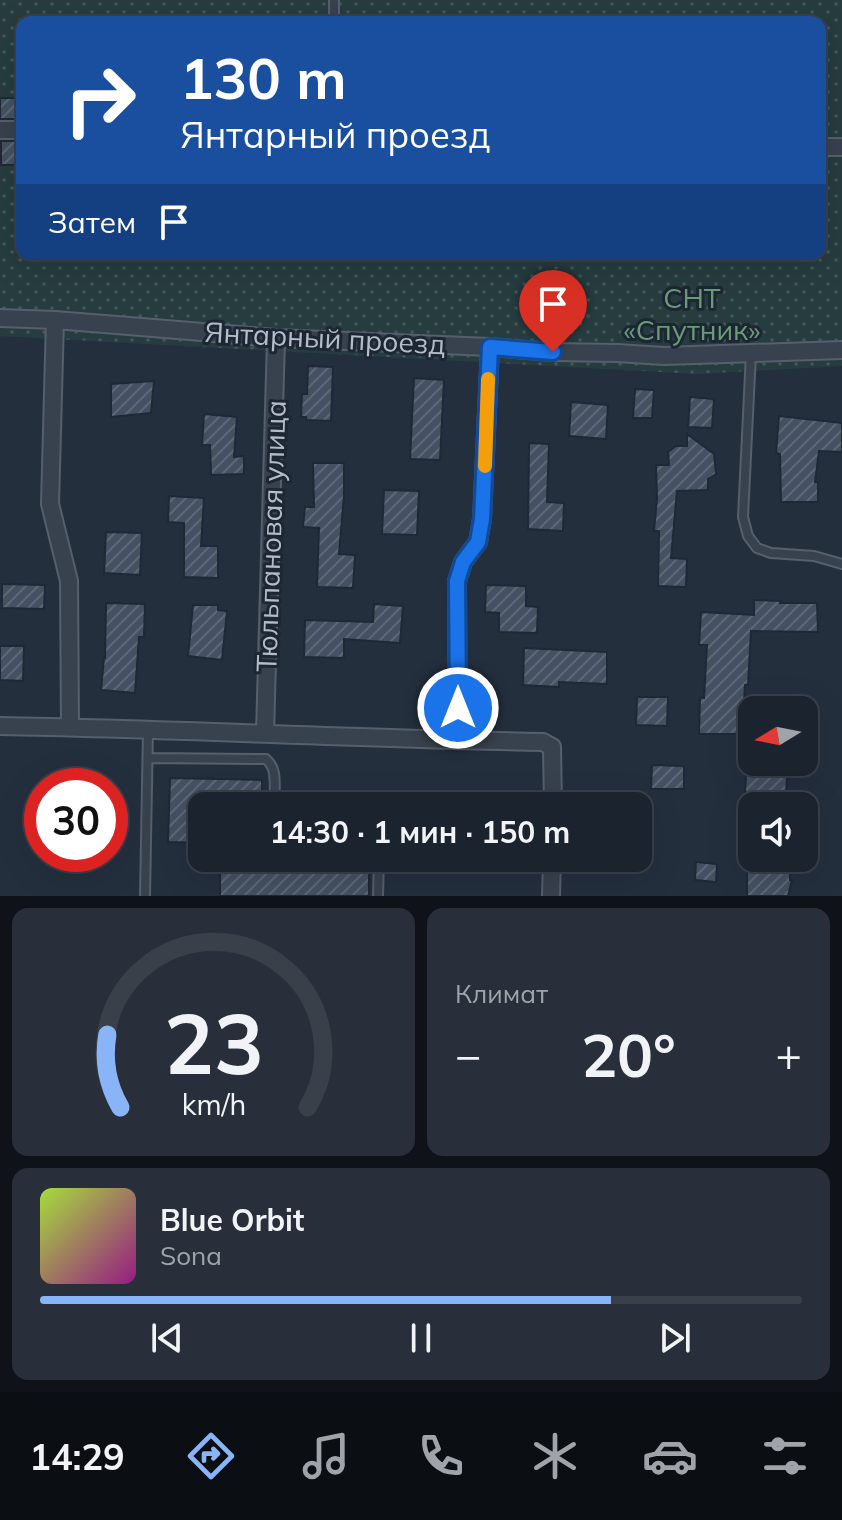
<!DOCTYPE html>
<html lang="ru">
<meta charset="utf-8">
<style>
body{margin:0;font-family:Mulish,sans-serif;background:#282f3a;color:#f1f3f6;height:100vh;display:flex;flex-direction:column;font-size:30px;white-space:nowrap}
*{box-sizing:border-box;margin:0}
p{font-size:26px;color:#a0a4aa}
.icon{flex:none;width:44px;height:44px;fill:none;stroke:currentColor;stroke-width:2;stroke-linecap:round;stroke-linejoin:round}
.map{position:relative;height:896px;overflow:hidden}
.details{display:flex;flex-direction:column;gap:12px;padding:12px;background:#0f1319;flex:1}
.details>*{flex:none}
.hud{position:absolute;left:16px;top:16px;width:810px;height:244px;border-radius:16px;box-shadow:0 8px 32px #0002,0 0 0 2px #39404a;background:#1a4fa0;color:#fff;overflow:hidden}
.needle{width:52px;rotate:260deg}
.tools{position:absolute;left:738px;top:696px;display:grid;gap:16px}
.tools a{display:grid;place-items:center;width:80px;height:80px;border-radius:16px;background:#1b232e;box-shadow:0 8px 32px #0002,0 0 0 2px #39404a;font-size:40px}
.speed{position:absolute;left:24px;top:768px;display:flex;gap:16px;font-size:40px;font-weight:700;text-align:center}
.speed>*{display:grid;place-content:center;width:104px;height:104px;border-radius:50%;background:#1b232e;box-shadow:0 8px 32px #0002,0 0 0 2px #39404a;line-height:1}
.speed .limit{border:12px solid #d22;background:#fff;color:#111}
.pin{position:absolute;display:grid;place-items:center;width:68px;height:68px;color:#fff;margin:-82px -34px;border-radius:50% 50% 50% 0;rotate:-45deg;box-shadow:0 0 8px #0007}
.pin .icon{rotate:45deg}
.me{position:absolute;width:88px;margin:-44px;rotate:0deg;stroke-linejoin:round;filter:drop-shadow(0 0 6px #0008)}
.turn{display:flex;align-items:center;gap:28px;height:168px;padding:0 32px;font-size:36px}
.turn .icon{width:104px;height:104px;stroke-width:2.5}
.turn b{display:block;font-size:56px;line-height:68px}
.then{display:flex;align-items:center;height:76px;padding:0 32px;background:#0003;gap:16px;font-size:30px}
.big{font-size:60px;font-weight:700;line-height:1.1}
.details .card{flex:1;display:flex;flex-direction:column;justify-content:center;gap:12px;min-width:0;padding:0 28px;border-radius:16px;background:#282f3a}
.details .dial{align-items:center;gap:0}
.dial svg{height:208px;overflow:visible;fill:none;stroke:#39404a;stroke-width:7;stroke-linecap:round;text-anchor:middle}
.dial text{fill:#f1f3f6;stroke:none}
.song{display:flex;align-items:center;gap:24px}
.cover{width:96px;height:96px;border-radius:12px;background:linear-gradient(135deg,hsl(80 70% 55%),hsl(310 70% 35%))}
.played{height:8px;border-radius:4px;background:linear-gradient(90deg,#8ab4f8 75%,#39404a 75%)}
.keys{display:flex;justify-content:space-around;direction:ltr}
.heat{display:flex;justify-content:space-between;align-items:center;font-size:44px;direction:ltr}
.details .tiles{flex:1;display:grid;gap:12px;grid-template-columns:1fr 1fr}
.card:last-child{grid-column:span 2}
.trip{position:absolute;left:188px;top:792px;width:464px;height:80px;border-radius:16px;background:#1b232e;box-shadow:0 8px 32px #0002,0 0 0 2px #39404a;font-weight:700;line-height:80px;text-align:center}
.tab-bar{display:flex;height:128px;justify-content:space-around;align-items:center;background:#0b0e12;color:#a0a4aa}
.tab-bar .icon{width:56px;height:56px}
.tab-bar .selected{color:#8ab4f8}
.tab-bar b{font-size:36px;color:#f1f3f6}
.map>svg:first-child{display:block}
.garden{fill:url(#garden-dots);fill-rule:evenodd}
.building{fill:url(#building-hatch);stroke:#1f2835;stroke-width:2}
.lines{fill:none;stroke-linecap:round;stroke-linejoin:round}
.service-casing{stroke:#565f6c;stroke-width:12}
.minor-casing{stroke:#565f6c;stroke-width:20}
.service{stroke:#38414e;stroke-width:8}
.minor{stroke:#38414e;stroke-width:16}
.route-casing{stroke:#114b97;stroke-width:20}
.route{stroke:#1a73e8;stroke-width:14}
.slow{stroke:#f59e0b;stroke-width:14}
.labels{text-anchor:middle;stroke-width:6;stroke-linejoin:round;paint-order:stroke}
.park-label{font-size:28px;fill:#6b9a76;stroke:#1d2633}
.street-label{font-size:28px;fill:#b4bcc9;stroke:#1d2633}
</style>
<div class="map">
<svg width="842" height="896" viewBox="0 0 842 896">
<defs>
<pattern id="garden-dots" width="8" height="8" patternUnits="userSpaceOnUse" patternTransform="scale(2)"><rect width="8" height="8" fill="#263c3f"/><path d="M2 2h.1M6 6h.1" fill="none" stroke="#435659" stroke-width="1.8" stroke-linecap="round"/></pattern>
<pattern id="building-hatch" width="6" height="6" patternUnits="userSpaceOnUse" patternTransform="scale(2)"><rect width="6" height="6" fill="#455162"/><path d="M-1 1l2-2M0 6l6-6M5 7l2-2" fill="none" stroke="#5d6877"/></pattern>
</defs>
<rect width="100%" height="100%" fill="#242f3e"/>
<path class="garden" d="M0,0h842v366l-146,8 -696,-38zM22,22h798v232h-798z"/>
<path class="building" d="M0,98h22v21h-22z
M1,141h21v24h-21z
M308,366l25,1 -2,54 -25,-1v-3h-5l1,-23h5z
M414,378l30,2 -4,80 -30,-1z
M154,381l-3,32 -40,4v-33z
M635,389l19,1 -2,28h-19z
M690,397l24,2 -2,29 -24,-1z
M571,402l37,3 -2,34 -37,-3z
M204,414l33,3 -3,40 10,-1v18l-33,1 -1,-30h-8z
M779,416l63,7v29l-23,-1 -4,31h3v20h-37l-1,-48 -4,-1z
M687,434l27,20 2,20 -8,5v11l-31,1 -6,67 16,1 -1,28 -28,-1 1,-55h-5l3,-33 -1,-33h13l-1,-13 8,-6h11z
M529,443l20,1 -2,58 17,1 -1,28 -35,-2z
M313,463h31v33l-5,58 16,1 -2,33 -36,-1 2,-59 -16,-1 2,-20h9z
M384,490l35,1 -2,44 -35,-1z
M169,496l35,2 -3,48h17v32l-34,-1v-54l-16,-1z
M106,532l36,1 -2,42 -36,-2z
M2,584l43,1 -1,24 -42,-1z
M486,585l40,1v20l12,1 -1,26 -38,-1v-19l-14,-1z
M754,600l27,1 -1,2h37l1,29 -67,-1 -3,54h-3l-3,49h-43l1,-36h4l3,-53h-8l2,-33 53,3z
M106,603l39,1 -1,33h-5l-4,56 -34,-3 3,-32h1z
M374,604l29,2 -3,37 -56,-4v19l-40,-1 1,-37 68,2z
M193,605h25v5l9,1 -5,49 -34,-4z
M0,646h24l-1,35 -23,-1z
M524,648l83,4v32l-48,-2v5l-36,-2z
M637,697h31l-1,29 -31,-1z
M747,762h41l-2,32 -41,-2z
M652,765l32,1v23h-33z
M170,778l92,2v26h-60v37l-34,-1z
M220,858h149v38h-149z
M747,858h43v22h2l-4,16h-41z
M696,862l21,2 -1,18 -21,-2z"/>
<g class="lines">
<defs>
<path id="service" d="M334,22v-22
M751,353l-8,164 5,19 9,12 14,5 43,3 28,8
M148,758l118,1c14,12 6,31 10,47
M145,896l3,-166
M378,896l1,-38"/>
<path id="minor" d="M0,130h22
M820,147h22
M0,318l55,2 221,18 214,9 63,5 64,1 47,3 178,-6
M55,320l-5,184 19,77 1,145
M0,726c181,3 362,13 543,16l9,5 1,59
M265,734l11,-396
M458,740l-1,-159 6,-19 15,-20 4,-23 8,-172
M551,896l1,-38"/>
</defs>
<use href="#service" class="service-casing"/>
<use href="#minor" class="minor-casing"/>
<use href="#service" class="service"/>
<use href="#minor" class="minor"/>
</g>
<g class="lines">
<defs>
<path id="route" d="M458,708l-1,-127 6,-19 15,-20 4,-23 8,-172 63,5"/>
</defs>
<use href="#route" class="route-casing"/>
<use href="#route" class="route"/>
<path class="slow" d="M485,466l3,-87"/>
</g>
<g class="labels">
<g class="park-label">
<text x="692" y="308">СНТ<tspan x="692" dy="32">«Спутник»</tspan></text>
</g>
<g class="street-label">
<text transform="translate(325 338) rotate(3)" y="10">Янтарный проезд</text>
<text transform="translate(271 536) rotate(-88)" y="10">Тюльпановая улица</text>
</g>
</g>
</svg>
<div class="tools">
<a><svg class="needle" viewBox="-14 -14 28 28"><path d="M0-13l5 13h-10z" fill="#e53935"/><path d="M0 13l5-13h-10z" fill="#a0a4aa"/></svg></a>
<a><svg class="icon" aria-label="sound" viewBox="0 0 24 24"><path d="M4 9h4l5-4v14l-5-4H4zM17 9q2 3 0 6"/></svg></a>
</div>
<div class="speed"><div class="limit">30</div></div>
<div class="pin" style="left:553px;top:352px;background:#d93025"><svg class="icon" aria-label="arrive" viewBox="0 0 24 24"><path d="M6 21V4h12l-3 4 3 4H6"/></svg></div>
<svg class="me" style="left:458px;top:708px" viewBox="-20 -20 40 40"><circle r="17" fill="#1a73e8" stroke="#fff" stroke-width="3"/><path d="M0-11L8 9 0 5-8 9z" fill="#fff"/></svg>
<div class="trip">14:30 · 1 мин · 150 m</div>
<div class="hud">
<div class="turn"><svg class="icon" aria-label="right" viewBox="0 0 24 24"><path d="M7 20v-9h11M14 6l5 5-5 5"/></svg><div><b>130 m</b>Янтарный проезд</div></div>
<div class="then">Затем<svg class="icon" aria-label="arrive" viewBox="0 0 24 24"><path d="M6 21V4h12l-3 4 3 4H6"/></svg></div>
</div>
</div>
<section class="details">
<div class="tiles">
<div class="card dial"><svg viewBox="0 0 100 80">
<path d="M14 69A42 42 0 1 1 86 69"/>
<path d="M14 69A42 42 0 0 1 9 41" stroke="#8ab4f8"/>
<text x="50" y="56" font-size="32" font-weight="700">23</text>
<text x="50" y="72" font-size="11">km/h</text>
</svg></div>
<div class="card"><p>Климат</p>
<div class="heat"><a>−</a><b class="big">20°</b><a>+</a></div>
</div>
<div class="card">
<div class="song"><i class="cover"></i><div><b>Blue Orbit</b><p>Sona</p></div></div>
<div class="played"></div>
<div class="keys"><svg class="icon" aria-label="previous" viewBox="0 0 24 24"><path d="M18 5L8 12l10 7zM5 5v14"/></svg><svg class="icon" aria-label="pause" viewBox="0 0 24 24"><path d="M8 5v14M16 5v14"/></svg><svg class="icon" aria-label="next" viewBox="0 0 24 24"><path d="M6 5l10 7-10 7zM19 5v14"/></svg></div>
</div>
</div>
</section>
<nav class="tab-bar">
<b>14:29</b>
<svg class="icon selected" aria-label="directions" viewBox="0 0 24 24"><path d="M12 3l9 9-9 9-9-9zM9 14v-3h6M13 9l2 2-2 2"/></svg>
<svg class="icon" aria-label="music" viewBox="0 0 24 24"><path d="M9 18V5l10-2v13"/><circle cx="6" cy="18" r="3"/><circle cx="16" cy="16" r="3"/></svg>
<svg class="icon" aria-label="phone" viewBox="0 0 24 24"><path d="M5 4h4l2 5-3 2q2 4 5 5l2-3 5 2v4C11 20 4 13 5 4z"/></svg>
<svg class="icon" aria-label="climate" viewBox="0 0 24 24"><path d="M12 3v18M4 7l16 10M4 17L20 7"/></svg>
<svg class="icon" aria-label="car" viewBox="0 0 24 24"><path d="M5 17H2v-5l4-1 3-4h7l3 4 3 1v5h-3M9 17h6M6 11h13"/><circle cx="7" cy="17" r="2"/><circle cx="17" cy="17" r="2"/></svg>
<svg class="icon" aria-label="filters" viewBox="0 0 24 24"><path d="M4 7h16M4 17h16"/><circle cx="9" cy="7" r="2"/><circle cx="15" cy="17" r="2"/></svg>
</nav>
